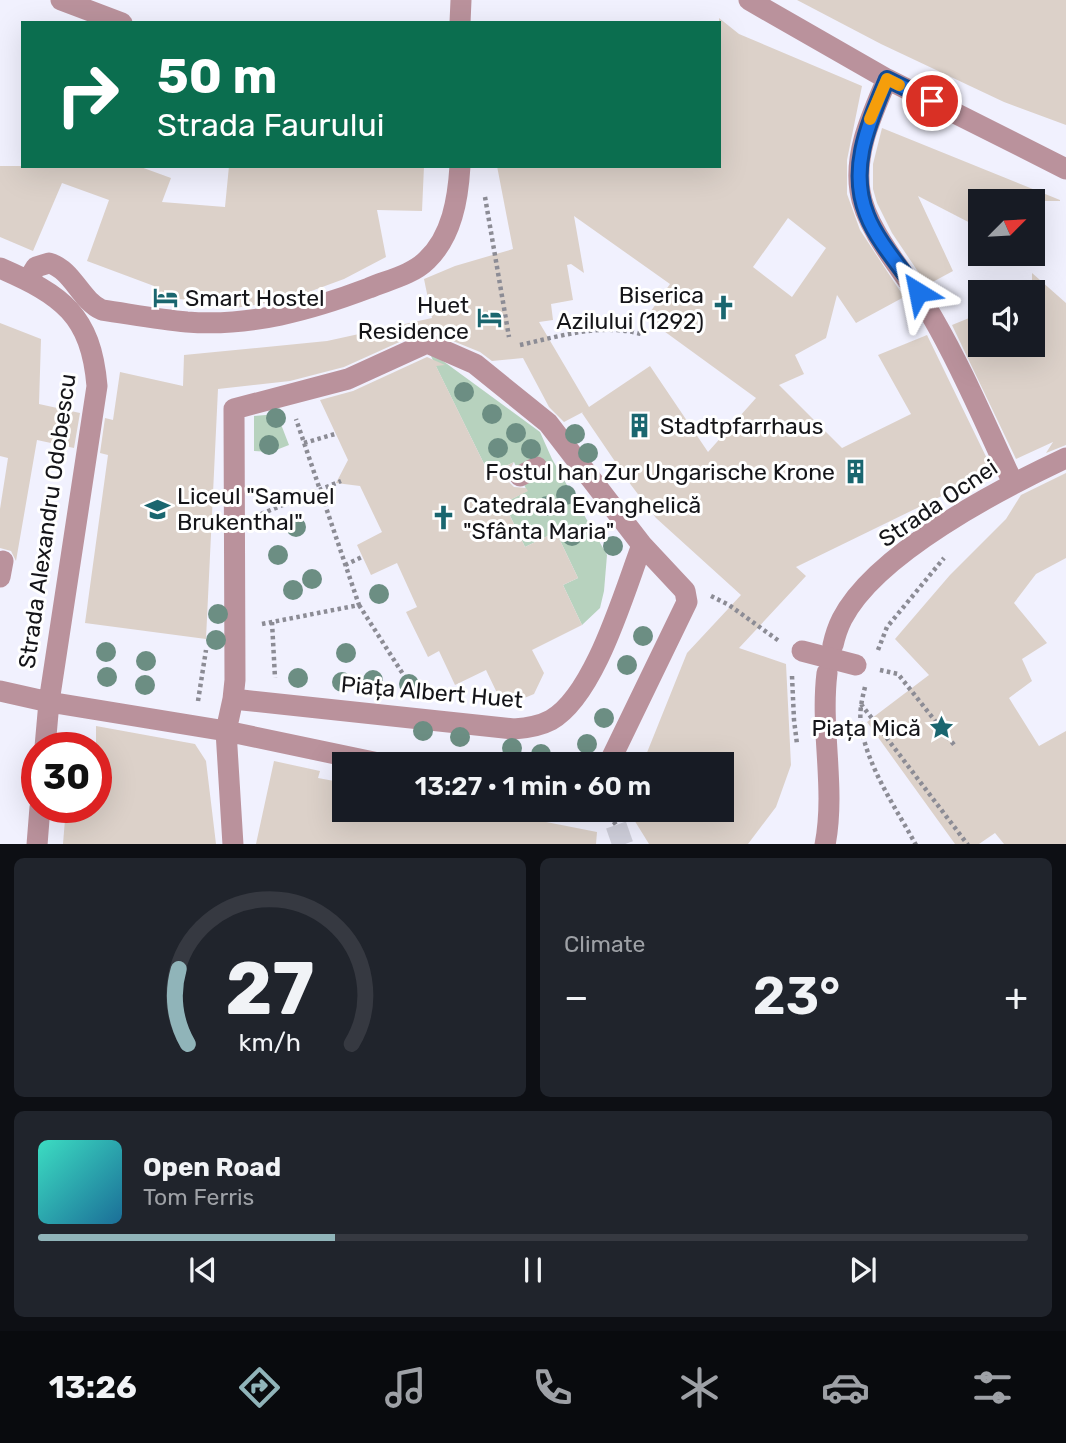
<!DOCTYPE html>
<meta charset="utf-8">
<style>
body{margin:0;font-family:Rubik,sans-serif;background:#20242c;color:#f1f3f6;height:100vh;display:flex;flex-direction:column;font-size:26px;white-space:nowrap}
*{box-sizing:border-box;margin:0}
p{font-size:23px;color:#9ea1a6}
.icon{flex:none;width:38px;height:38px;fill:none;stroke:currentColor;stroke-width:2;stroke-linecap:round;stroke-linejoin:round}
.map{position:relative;height:844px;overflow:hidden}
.details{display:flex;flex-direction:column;gap:14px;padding:14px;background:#0d0f14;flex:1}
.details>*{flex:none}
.hud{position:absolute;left:21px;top:21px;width:700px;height:147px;border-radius:0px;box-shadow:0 7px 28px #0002;background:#0b6e4f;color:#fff;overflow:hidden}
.needle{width:46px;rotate:66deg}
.buttons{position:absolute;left:968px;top:189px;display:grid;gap:14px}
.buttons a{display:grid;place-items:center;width:77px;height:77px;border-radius:0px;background:#171b24;box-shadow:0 7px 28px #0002;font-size:35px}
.speed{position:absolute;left:21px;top:732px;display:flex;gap:14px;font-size:35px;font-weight:700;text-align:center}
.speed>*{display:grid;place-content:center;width:91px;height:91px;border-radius:50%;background:#171b24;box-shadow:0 7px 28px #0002;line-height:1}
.speed .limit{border:10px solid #d22;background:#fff;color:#111}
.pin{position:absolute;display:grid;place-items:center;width:60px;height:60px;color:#fff;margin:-30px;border:4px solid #fff;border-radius:50%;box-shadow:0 2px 7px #0007}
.me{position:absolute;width:77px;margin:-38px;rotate:325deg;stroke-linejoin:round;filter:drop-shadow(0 0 5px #0008)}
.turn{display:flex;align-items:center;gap:24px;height:147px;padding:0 21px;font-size:32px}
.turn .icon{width:91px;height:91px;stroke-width:2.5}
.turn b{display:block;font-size:49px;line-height:60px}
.big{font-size:52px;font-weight:600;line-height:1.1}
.details .card{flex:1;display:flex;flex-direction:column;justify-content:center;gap:10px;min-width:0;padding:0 24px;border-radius:10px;background:#20242c}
.details .dial{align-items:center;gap:0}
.dial svg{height:182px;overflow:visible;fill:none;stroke:#363941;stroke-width:7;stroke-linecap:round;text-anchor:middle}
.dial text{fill:#f1f3f6;stroke:none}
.song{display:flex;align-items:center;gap:21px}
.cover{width:84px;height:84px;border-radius:10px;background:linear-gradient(135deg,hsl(170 70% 55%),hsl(200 70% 35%))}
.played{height:7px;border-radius:4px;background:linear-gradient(90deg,#90b4b9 30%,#363941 30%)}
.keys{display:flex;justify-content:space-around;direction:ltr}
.heat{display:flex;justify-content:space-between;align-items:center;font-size:38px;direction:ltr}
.details .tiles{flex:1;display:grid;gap:14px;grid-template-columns:1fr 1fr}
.card:last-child{grid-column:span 2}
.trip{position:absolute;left:332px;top:752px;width:402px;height:70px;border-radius:0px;background:#171b24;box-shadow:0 7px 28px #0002;font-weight:600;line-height:70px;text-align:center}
.menu{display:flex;height:112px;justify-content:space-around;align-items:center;background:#090b0e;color:#9ea1a6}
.menu .icon{width:49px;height:49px}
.menu .on{color:#90b4b9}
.menu b{font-size:32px;color:#f1f3f6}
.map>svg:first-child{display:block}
.green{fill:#b7d2be}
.building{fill:#dcd1c9;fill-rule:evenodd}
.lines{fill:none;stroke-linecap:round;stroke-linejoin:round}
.minor-tunnel{stroke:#d0d0dc;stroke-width:21;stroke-dasharray:21 10;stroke-linecap:butt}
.path{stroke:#8c8c95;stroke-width:4.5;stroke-dasharray:3.5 3.5;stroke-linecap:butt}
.minor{stroke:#ba929c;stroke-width:21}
.minor-bridge{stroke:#ba929c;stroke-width:21}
.tree{fill:#6c8e83}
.route-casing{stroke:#114b97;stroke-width:18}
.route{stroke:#1a73e8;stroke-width:12}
.slow{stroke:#f59e0b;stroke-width:12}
.labels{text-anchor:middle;stroke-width:6;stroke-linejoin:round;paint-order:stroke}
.poi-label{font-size:23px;fill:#151519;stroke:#fff;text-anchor:end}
.street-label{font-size:23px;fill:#151519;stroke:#fff}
</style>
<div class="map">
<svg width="1066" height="845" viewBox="0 0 1066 845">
<rect width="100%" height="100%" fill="#f1f1fe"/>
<path class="green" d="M428,350l112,82 12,27 55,96 -3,36 -4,17 -18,17 -19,-40 15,-7 -22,-46 -31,15 -21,-44 23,-12 -13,-29 -25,12z
M277,414l12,31 -18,7 -17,-1v-35z"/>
<path class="building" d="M797,0h269v125l-62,-23 -123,-58z
M719,18l20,16 123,52 -15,74v34l13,36 44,67 -48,26 -19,-28 -11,43 -31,17 9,19 -25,11 63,63 69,-34 -33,-59 49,-20 66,136 -197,96 10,9 -67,72 47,16 5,101 -15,42 -28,37h-99l-21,-34h95v-45h-81l45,-112 54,-58 -85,-77 -25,-33 -49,-72 1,-1 -19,10 -15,-15 -26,-49 -31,3 -12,-9 -54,-22 -82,37 -54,14 -72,8 -12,250 -121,-16 23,-168 -8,-2 5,-35 8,2 7,-48 63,14 1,-31 143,-14 105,-23 -8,-39 31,-13 58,-17 -16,-83h222zM574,216l96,68 -24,34 110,80 -48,54 -58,-86 -61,41 -50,-85 14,-2 -2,-16 22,-4 -6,-35 4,-1 13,9zM788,218l38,30 -34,49 -39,-30z
M882,128l178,72v1h-80v27l-62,-32 35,75 -26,14 -35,-52 -15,-30 -4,-14v-25z
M0,166h138l33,12 -9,24 63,5 4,-41h195l-2,45 -45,-1 9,47 -42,22 -57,21 -59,9v-6l-75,-6 1,-11 -67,-25 22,-61 -47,-17 -29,68 -33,-14z
M1032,273l34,30v142l-20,8 7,-11 -37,17 -64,-134 22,-9 6,13v16h52z
M0,323l41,16 -2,65 41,9 -6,35 -37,-8 -21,121 -5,-10 -11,-3v-39l8,-51 -8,-2z
M427,357l18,8 -9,1 53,108 25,-12 -7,13 1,6 6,6 12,1 2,3 -24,12 21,44 31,-15 22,46 -15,7 19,40 -50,25 12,23 -10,21 -17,7 -19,-6 -12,-25 -31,15 -16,-34 -11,6 -22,-45 11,-5 -20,-44 -26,12 -14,-30 25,-13 -22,-46 -24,-3 12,-23 -28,-60 33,-9z
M1066,473v85l-30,16 -22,29 33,40 -25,16 10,22 -23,17 30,48 27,-15v113h-62l-9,-11 -16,11h-24l-88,-122 62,-47 -34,-36 55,-64 56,-56 15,-24z
M96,726l99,18 11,17 10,83h-153l3,-37h30z
M274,761l46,10 -2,7 27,5v27h140l112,22 -1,12h-340z"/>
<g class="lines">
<path class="minor-tunnel" d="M616,825l7,20"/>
<path class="path" d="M485,197l24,140
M520,345c41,-9 80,-22 121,-11
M304,443l31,-9
M261,514l80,-33
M345,565l17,-8
M711,596l18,9 50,36
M359,605l56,88
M272,622l3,56
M262,624l97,-19 -63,-186
M878,650l9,-23 57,-69
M880,670l18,4 57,72
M792,676l2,44 3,24
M865,687c-3,12 -6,25 -4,38 6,42 35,83 55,120
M198,701l8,-51
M861,704l107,141
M606,810l10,15"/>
<path class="minor" d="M61,0l61,23
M749,0l138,79 179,90
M460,23l1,-23
M887,79c-15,36 -33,73 -27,112 6,42 53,91 74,129 30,52 53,108 79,163
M0,268c62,27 91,47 97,118l-48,316 -4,45
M28,280l8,-13 13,-4c24,7 31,37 53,47 28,4 56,9 85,12 63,5 124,-12 182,-34 19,-8 43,-13 58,-28 25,-24 31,-61 33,-94
M520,476l17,-9
M0,577l3,-16
M833,645c2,-9 5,-18 9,-26 34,-66 158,-130 224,-161
M0,691l49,11 177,29 7,114
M233,699l281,30c13,-1 26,-3 37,-9 44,-25 73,-128 91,-175
M388,765l-162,-34 7,-32 2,-19 -1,-271 114,-30 79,-36 48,21 73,59 94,122 43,46 2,11 -79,163
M37,845l3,-38
M825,845c11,-57 -5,-115 2,-172"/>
<path class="minor-bridge" d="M802,651l54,14"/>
</g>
<g class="tree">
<circle cx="464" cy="392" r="10"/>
<circle cx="492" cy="414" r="10"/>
<circle cx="276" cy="418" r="10"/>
<circle cx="516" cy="433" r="10"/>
<circle cx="575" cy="434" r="10"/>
<circle cx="269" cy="445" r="10"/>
<circle cx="498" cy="448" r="10"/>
<circle cx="531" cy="449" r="10"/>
<circle cx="588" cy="453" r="10"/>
<circle cx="566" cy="495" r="10"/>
<circle cx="547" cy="506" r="10"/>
<circle cx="296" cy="527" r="10"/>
<circle cx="572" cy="536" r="10"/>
<circle cx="613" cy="546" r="10"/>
<circle cx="278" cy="555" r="10"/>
<circle cx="312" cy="579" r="10"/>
<circle cx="293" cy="590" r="10"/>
<circle cx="379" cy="594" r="10"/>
<circle cx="218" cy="614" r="10"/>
<circle cx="643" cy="636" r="10"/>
<circle cx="216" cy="640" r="10"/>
<circle cx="106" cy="652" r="10"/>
<circle cx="346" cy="653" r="10"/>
<circle cx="146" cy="661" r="10"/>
<circle cx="627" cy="665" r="10"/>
<circle cx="107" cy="677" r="10"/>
<circle cx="298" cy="678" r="10"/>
<circle cx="373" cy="680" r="10"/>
<circle cx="342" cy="682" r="10"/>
<circle cx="409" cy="684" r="10"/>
<circle cx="145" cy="685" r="10"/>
<circle cx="604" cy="718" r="10"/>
<circle cx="423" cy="731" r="10"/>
<circle cx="460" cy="737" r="10"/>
<circle cx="587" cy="744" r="10"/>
<circle cx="512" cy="748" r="10"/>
<circle cx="541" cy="754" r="10"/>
</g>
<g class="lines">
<defs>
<path id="route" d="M918,292c-16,-23 -41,-51 -51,-77 -19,-47 2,-92 20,-136l45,22"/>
</defs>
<use href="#route" class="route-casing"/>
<use href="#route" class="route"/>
<path class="slow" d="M870,119l17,-40 12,6"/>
</g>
<defs>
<symbol id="hotel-bare" viewBox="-9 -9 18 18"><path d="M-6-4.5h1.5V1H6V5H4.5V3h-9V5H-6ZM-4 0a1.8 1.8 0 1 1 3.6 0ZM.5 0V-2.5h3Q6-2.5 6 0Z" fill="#1a666f" stroke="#fff" stroke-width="2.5" paint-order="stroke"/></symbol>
<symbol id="church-bare" viewBox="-9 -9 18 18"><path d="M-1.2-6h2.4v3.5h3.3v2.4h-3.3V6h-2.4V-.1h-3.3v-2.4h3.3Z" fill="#1a666f" stroke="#fff" stroke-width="2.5" paint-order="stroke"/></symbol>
<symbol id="building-bare" viewBox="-9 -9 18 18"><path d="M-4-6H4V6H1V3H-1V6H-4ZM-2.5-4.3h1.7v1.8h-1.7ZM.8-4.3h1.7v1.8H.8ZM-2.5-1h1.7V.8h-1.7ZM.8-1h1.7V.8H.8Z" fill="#1a666f" stroke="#fff" stroke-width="2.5" paint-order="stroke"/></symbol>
<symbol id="university-bare" viewBox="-9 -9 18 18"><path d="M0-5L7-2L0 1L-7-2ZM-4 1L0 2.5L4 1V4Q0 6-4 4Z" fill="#1a666f" stroke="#fff" stroke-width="2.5" paint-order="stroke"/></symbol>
<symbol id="sight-bare" viewBox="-9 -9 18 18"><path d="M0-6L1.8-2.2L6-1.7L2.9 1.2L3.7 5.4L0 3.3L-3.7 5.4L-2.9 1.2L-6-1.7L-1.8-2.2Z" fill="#1a666f" stroke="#fff" stroke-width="2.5" paint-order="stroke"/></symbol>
</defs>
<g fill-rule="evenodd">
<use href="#hotel-bare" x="148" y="280" width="35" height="35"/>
<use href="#church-bare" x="706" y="290" width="35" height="35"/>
<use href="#hotel-bare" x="472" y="300" width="35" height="35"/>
<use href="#building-bare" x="622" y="408" width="35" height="35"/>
<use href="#building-bare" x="838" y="454" width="35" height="35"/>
<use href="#university-bare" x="140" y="492" width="35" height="35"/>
<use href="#church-bare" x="426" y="500" width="35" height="35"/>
<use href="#sight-bare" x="924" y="710" width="35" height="35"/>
</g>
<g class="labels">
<g class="poi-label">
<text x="704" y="303">Biserica<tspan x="704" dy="26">Azilului (1292)</tspan></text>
<text x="185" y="306" text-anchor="start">Smart Hostel</text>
<text x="469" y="313">Huet<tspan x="469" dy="26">Residence</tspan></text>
<text x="660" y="434" text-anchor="start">Stadtpfarrhaus</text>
<text x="835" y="480">Fostul han Zur Ungarische Krone</text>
<text x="177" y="504" text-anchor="start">Liceul "Samuel<tspan x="177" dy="26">Brukenthal"</tspan></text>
<text x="463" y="513" text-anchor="start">Catedrala Evanghelică<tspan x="463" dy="26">"Sfânta Maria"</tspan></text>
<text x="921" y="736">Piața Mică</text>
</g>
<g class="street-label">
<text transform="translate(938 503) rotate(-34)" y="8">Strada Ocnei</text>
<text transform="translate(47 521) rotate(-82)" y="8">Strada Alexandru Odobescu</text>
<text transform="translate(432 692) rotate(5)" y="8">Piața Albert Huet</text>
</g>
</g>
</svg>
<div class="buttons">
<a><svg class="needle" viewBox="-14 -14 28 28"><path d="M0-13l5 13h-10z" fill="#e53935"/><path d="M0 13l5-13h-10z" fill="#9ea1a6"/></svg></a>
<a><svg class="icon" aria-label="sound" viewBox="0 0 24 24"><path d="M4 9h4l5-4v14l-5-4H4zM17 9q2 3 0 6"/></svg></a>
</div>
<div class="speed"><div class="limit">30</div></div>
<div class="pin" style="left:932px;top:101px;background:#d93025"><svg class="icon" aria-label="arrive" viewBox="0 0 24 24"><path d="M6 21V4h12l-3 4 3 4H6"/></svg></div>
<svg class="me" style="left:918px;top:292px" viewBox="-20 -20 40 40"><path d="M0-17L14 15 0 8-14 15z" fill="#1a73e8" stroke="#fff" stroke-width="4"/></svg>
<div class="trip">13:27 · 1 min · 60 m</div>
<div class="hud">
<div class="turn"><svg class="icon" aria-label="right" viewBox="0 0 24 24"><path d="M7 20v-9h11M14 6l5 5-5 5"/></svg><div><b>50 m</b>Strada Faurului</div></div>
</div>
</div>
<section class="details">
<div class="tiles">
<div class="card dial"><svg viewBox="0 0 100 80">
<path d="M14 69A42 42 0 1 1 86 69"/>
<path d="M14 69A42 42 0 0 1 10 36" stroke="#90b4b9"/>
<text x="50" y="56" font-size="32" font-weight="700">27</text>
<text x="50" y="72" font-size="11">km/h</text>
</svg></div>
<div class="card"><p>Climate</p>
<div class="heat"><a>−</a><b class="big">23°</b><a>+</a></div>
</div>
<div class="card">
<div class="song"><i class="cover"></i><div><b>Open Road</b><p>Tom Ferris</p></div></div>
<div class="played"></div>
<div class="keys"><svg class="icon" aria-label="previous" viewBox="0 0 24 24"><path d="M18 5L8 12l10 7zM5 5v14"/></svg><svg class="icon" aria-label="pause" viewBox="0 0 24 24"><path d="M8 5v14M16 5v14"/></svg><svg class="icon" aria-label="next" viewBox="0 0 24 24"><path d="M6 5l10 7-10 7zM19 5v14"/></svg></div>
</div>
</div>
</section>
<nav class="menu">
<b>13:26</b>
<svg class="icon on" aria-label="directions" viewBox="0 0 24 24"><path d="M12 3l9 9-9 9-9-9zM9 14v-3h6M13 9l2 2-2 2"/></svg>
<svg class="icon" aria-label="music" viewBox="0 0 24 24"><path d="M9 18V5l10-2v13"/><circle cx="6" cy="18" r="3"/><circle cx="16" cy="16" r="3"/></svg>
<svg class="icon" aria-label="phone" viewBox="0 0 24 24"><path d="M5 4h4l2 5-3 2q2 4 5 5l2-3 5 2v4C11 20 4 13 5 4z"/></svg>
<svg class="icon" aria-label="climate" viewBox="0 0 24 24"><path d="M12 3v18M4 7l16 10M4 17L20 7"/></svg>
<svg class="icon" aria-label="car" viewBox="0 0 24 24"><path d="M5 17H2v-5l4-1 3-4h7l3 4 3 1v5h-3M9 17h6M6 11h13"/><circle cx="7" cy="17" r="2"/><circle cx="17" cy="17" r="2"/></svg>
<svg class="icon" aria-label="filters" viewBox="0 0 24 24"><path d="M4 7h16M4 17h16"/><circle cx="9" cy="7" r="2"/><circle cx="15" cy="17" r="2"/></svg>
</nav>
